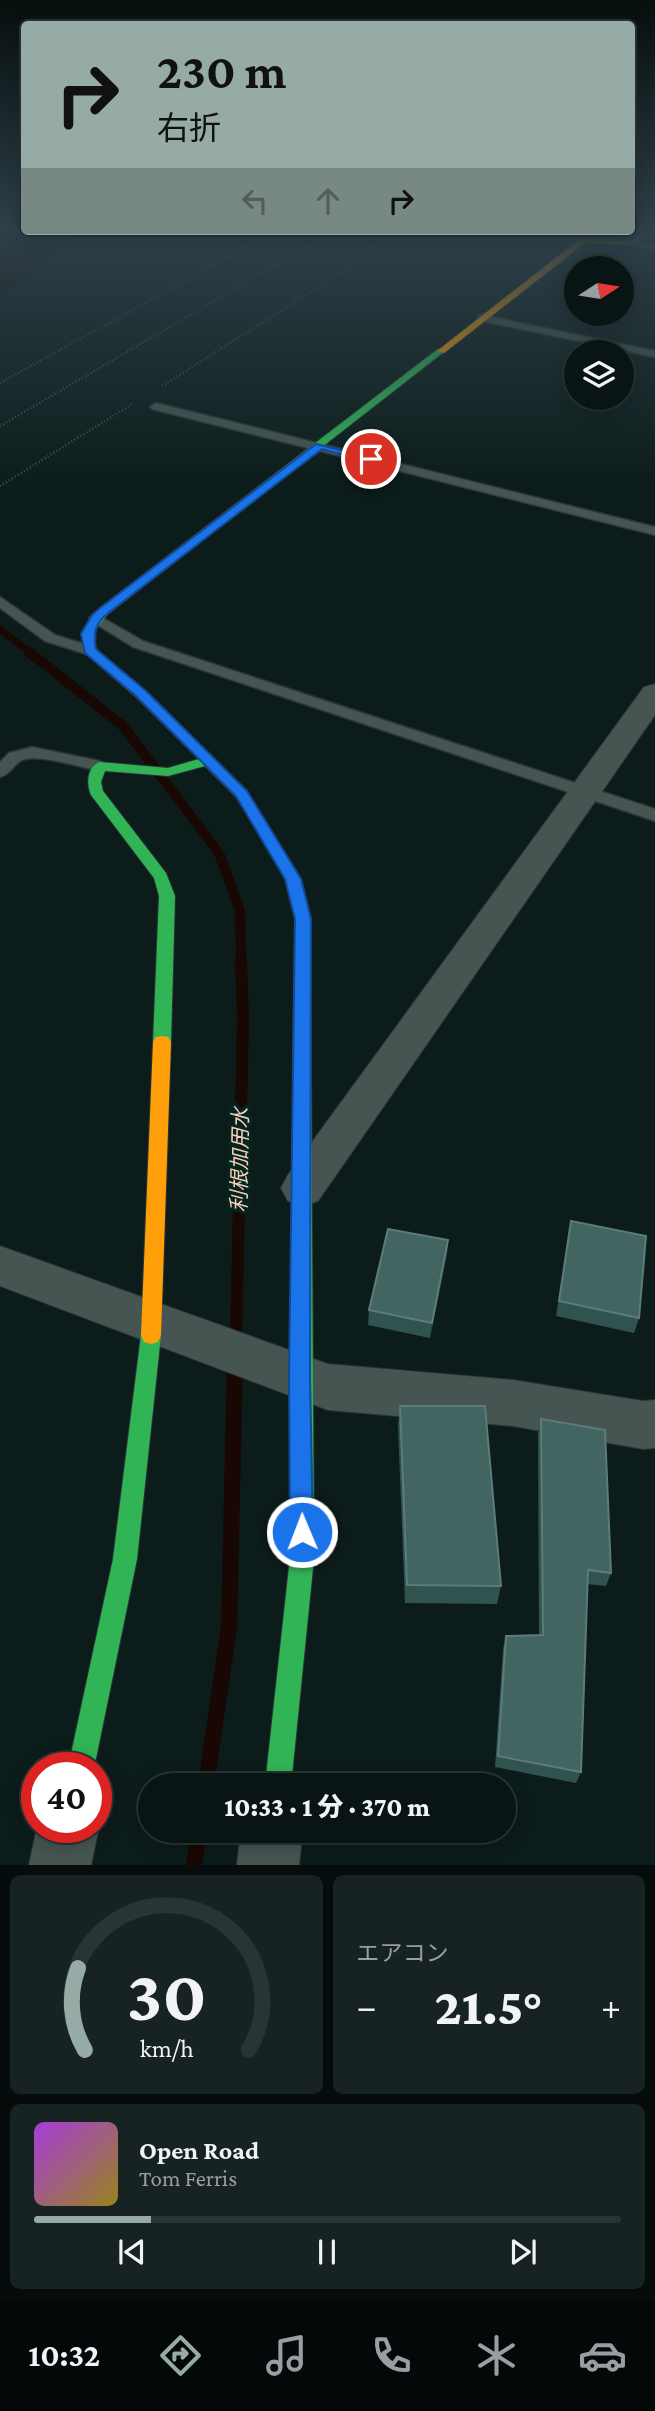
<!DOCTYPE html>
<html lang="ja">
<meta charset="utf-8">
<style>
body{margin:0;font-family:"Crimson Pro","Noto Sans JP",serif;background:#172222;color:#f1f3f6;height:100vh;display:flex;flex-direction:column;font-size:26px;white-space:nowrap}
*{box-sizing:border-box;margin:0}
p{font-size:23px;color:#999fa0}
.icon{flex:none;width:38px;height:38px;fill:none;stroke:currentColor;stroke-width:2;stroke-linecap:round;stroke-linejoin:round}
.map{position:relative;height:1865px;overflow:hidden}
.side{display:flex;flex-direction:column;gap:10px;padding:10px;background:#050c0b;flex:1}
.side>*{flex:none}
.top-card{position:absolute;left:21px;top:21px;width:614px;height:214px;border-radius:7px;box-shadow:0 4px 18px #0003,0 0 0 2px #293434;background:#96aaa6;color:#111;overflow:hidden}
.needle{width:46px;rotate:78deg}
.controls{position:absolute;left:564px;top:256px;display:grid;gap:14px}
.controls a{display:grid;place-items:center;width:70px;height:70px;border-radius:50%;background:#091514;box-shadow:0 4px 18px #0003,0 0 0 2px #293434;font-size:35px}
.speed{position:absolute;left:21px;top:1752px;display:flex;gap:14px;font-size:35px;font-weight:700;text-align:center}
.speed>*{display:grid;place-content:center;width:91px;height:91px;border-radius:50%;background:#091514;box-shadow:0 4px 18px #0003,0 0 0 2px #293434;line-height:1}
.speed .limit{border:10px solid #d22;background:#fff;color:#111}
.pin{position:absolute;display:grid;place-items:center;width:60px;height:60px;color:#fff;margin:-30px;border:4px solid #fff;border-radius:50%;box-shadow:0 2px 7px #0007}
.me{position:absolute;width:77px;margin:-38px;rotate:359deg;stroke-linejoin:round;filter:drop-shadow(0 0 5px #0008)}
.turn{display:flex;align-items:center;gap:24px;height:147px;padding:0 21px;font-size:32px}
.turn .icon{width:91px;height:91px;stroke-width:2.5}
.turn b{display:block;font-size:49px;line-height:60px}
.lanes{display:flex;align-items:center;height:66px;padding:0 21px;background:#0003;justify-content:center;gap:35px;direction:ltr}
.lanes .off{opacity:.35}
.big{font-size:52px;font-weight:800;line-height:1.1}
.side .widget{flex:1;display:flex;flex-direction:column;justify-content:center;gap:10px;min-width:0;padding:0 24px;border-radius:10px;background:#172222}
.side .dial{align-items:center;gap:0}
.dial svg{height:182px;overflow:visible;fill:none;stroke:#293434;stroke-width:7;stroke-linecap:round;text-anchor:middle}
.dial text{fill:#f1f3f6;stroke:none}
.song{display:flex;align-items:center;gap:21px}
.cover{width:84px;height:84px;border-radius:10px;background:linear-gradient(135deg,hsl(280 70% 55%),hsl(50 70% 35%))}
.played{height:7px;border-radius:4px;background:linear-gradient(90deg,#96aaa6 20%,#293434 20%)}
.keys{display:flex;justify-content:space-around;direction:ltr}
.heat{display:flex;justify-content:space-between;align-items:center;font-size:38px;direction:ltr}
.side .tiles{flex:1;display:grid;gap:10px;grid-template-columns:1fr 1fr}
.widget:last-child{grid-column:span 2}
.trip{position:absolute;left:138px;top:1773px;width:378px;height:70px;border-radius:35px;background:#091514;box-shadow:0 4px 18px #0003,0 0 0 2px #293434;font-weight:800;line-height:70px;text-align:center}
.tabs{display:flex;height:112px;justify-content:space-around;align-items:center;background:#040808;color:#999fa0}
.tabs .icon{width:49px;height:49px}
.tabs .selected{color:#96aaa6}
.tabs b{font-size:32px;color:#f1f3f6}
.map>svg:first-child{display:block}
.water{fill:#180702}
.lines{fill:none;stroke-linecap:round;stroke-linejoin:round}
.stream-far3{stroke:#180702;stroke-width:7}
.stream-far2{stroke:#180702;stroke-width:10}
.stream-far1{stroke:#180702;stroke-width:12}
.stream{stroke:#180702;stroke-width:16}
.lane-casing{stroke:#2b3534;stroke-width:3}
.street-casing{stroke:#2b3534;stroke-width:2}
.fast-casing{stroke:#2b3534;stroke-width:2}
.slow-casing{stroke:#2b3534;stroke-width:2}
.path{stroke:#485452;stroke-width:2.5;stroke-dasharray:1 2.5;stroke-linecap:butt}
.lane{fill:#465452;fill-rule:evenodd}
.street{fill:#465452;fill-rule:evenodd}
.fast{fill:#30b455;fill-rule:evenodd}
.slow{fill:#ff9f0a;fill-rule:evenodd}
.wall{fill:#305350}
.shaded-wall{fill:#1a3633}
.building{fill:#436562;stroke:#5c7c78;stroke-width:2}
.route{fill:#1a73e8;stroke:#114b97;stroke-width:2}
.labels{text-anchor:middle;stroke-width:7;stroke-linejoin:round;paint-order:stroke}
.water-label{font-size:21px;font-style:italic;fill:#f9cfb9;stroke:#05231f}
</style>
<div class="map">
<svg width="655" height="1865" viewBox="0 0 655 1865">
<rect width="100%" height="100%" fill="#0c1c1a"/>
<path class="water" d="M0,229l75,2 -39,39 -36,23z"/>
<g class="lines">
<path class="stream-far3" d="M0,629l32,25"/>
<path class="stream-far2" d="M29,652l94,74 96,127 21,58 1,50"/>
<path class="stream-far1" d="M236,1342l7,-324 -2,-59"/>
<path class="stream" d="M206,1785l23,-158 6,-265
M194,1865l5,-35"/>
<defs>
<path id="lane" d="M631,240l24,4v6l-27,-5v-4z
M482,315l173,36v6l-177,-37v-4z
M156,403l499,124v8l-503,-126 -2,-2z
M0,597l55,38 39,12 3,3 -8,5 -44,-14 -45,-33z
M96,614l47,27 512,168v12l-522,-174 -42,-26 -2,-3z
M32,747l68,14 8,5 -8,5c-17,-3 -63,-18 -78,-11 -9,5 -12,15 -22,17v-15l9,-9z"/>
<path id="street" d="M655,684v31l-337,486 -15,5 -15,-5 -7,-13 7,-13 356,-488z
M0,1246l328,118 185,16 130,21 12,-1v48l-12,1 -130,-23 -185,-16 -328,-124z
M96,1821l3,6 -8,38h-62l8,-38h59z
M241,1830h62l-4,35h-62z"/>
<path id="fast" d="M438,349l7,2 -337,263 -12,15 -1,20 51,42 101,100 34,56 -7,5 -5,-2 -33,-53 -31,-31 -37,10 -63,-5 -4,11 2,9 63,82 9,23 -4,146 -3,5h-12l-3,-5 6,-146 -5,-18 -63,-83c-5,-11 -4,-29 9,-33l68,6 31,-9 -63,-62 -51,-44 -1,-24 16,-21z
M302,1049l6,2 3,5 3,502 -23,227h-26l25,-227 3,-502 3,-5z
M151,1326l7,2 3,7 -24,224 -43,209h-26l45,-209 28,-224 3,-7z"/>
<path id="slow" d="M650,229h5v4l-24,12 -46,-2 -141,110 -7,-2 143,-112 50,2z
M274,842l5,2 22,35 10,40v137l-3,5h-12l-3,-5 2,-137 -10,-40 -18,-32z
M162,1036l6,1 3,5 -10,293 -3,7 -7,2 -7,-2 -3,-7 12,-293 3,-5z"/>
</defs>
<use href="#lane" class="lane-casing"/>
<use href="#street" class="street-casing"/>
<use href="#fast" class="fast-casing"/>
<use href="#slow" class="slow-casing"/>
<path class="path" d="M0,383l276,-152
M162,386l193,-122 30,-26 4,-7
M0,426l334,-195
M0,486l134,-83"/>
<use href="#lane" class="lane"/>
<use href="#street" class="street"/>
<use href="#fast" class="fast"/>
<use href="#slow" class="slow"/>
</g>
<path class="wall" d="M571,1221l68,97 -5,15 -78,-17z
M448,1240l-1,15 -17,83 -62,-13 1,-15z
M400,1406l101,180 -4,18 -92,-1 -7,-177z
M541,1419l70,154 -5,13 -19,-2 -6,188 -5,11 -81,-16 8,-118 3,-13 33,-1 -1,-201z"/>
<path class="shaded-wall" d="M448,1240l-1,15 -17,83 2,-15z"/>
<path class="building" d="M571,1221l75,15 -7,82 -80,-17z
M388,1229l60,11 -16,83 -63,-13z
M400,1406h85l16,180 -94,-1z
M541,1419l64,11 6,143 -23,-3 -7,202 -83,-16 8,-120 37,-1z"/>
<linearGradient id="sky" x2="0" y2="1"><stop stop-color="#070f0e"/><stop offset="0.47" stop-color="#2e4049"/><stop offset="1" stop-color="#2e4049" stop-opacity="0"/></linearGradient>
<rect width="655" height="490" fill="url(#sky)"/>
<path class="route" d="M316,444l61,15 -6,3 -49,-13 -214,164c-13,11 -15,20 -12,36l50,42 101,100 54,88 10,40 -1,457 3,156 -3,8 -8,3 -8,-3 -4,-8 -1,-156 6,-457 -10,-40 -49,-83 -100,-100 -51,-43 -4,-19 11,-19 8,-7z"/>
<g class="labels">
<g class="water-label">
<text transform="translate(240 1160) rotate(-89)" y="7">利根加用水</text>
</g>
</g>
</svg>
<div class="controls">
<a><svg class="needle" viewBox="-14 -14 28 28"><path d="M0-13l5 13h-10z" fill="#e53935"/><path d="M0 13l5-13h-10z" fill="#999fa0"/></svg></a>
<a><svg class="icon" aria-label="layers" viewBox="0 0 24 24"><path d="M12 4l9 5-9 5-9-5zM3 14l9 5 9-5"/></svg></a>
</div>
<div class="speed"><div class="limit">40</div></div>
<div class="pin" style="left:371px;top:459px;background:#d93025"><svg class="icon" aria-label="arrive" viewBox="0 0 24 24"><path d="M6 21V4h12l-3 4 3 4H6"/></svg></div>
<svg class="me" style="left:302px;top:1532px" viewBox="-20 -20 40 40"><circle r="17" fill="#1a73e8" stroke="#fff" stroke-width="3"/><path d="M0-11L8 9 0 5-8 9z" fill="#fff"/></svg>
<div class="trip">10:33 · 1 分 · 370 m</div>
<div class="top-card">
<div class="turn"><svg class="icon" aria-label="right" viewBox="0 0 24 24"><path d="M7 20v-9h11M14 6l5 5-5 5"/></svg><div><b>230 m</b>右折</div></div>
<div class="lanes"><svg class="icon off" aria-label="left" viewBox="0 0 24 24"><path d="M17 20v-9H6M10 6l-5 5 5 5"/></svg><svg class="icon off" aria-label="ahead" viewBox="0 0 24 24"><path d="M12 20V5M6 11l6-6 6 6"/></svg><svg class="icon" aria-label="right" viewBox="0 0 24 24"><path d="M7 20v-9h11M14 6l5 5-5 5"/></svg></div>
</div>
</div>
<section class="side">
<div class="tiles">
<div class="widget dial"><svg viewBox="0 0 100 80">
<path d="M14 69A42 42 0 1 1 86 69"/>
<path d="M14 69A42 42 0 0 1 11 33" stroke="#96aaa6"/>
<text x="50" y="56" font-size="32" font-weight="700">30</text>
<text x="50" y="72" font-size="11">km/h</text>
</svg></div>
<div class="widget"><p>エアコン</p>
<div class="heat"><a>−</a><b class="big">21.5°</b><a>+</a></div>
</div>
<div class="widget">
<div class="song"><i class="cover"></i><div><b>Open Road</b><p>Tom Ferris</p></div></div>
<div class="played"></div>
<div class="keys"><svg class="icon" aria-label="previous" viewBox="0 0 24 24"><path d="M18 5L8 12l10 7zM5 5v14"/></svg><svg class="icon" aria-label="pause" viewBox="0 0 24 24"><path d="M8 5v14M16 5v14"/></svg><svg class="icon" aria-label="next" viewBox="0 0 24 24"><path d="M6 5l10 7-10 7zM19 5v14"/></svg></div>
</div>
</div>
</section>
<nav class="tabs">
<b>10:32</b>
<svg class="icon selected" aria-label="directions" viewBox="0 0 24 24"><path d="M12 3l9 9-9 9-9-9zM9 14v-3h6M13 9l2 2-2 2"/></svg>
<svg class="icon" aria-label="music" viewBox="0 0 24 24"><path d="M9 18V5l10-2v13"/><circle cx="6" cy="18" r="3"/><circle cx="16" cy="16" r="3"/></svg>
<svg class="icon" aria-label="phone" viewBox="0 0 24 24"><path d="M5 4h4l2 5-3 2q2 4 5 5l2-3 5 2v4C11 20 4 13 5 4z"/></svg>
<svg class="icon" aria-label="climate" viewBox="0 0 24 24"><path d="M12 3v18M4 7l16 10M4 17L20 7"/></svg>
<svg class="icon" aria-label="car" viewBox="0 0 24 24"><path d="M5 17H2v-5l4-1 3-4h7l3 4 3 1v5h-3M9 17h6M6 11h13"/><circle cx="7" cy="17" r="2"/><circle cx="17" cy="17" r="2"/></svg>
</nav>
